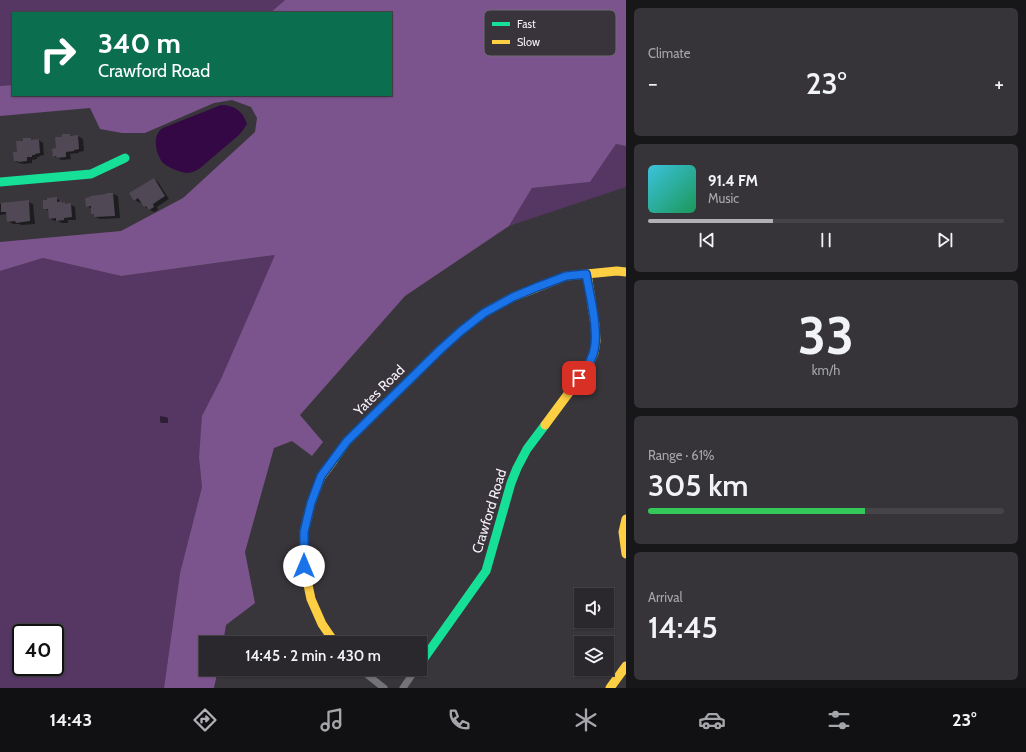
<!DOCTYPE html>
<meta charset="utf-8">
<style>
body{margin:0;font-family:Cabin,sans-serif;background:#363438;color:#f1f3f6;height:100vh;display:flex;flex-direction:column;font-size:15px;white-space:nowrap}
*{box-sizing:border-box;margin:0}
p{font-size:13px;color:#a5a6a9}
.icon{flex:none;width:22px;height:22px;fill:none;stroke:currentColor;stroke-width:2;stroke-linecap:round;stroke-linejoin:round}
.map{position:relative;flex:1;overflow:hidden}
.panel{display:flex;flex-direction:column;gap:8px;padding:8px;background:#171618;width:400px}
.panel>*{flex:none}
.guide{position:absolute;left:12px;top:12px;width:380px;height:84px;border-radius:0px;box-shadow:0 1px 3px #0004,0 0 0 1px #464448;background:#0b6e4f;color:#fff;overflow:hidden}
.tools{position:absolute;left:574px;top:588px;display:grid;gap:8px}
.tools a{display:grid;place-items:center;width:40px;height:40px;border-radius:0px;background:#2a282c;box-shadow:0 1px 3px #0004,0 0 0 1px #464448;font-size:20px}
.speed{position:absolute;left:12px;top:624px;display:flex;gap:8px;font-size:20px;font-weight:700;text-align:center}
.speed>*{display:grid;place-content:center;width:52px;height:52px;border-radius:50%;background:#2a282c;box-shadow:0 1px 3px #0004,0 0 0 1px #464448;line-height:1}
.speed .limit{border:2px solid #111;border-radius:6px;background:#fff;color:#111}
.pin{position:absolute;display:grid;place-items:center;width:34px;height:34px;color:#fff;margin:-17px;border-radius:8px;box-shadow:0 2px 6px #0006}
.me{position:absolute;width:44px;margin:-22px;rotate:0deg;stroke-linejoin:round;filter:drop-shadow(0 0 3px #0008)}
.turn{display:flex;align-items:center;gap:14px;height:84px;padding:0 20px;font-size:18px}
.turn .icon{width:52px;height:52px;stroke-width:2.5}
.turn b{display:block;font-size:28px;line-height:34px}
.big{font-size:30px;font-weight:600;line-height:1.1}
.panel .tile{flex:1;display:flex;flex-direction:column;justify-content:center;gap:6px;min-width:0;padding:0 14px;border-radius:6px;background:#363438}
.panel .dial{align-items:center;gap:0}
.dial b{font-size:52px;line-height:1}
.song{display:flex;align-items:center;gap:12px}
.cover{width:48px;height:48px;border-radius:6px;background:linear-gradient(135deg,hsl(190 70% 55%),hsl(150 70% 35%))}
.played{height:4px;border-radius:2px;background:linear-gradient(90deg,#b3b0b5 35%,#464448 35%)}
.keys{display:flex;justify-content:space-around;direction:ltr}
.heat{display:flex;justify-content:space-between;align-items:center;font-size:22px;direction:ltr}
.charge{height:6px;border-radius:3px;background:linear-gradient(90deg,#34c759 61%,#464448 0)}
.trip{position:absolute;left:199px;top:636px;width:228px;height:40px;border-radius:0px;background:#2a282c;box-shadow:0 1px 3px #0004,0 0 0 1px #464448;font-weight:600;line-height:40px;text-align:center}
.tabs{display:flex;height:64px;justify-content:space-around;align-items:center;background:#111012;color:#a5a6a9}
.tabs .icon{width:28px;height:28px}
.tabs .selected{color:#b3b0b5}
.tabs b{font-size:18px;color:#f1f3f6}
main{display:flex;flex:1;min-height:0}
.map>svg:first-child{display:block}
.green{fill:#563764;fill-rule:evenodd}
.forest{fill:#7b538d}
.water{fill:#340844}
.shadow{fill:#0007}
.building{fill:#514856}
.lines{fill:none;stroke-linecap:round;stroke-linejoin:round}
.street{stroke:#747375;stroke-width:7}
.fast{stroke:#16e098;stroke-width:9}
.slow{stroke:#ffcf43;stroke-width:9}
.route-casing{stroke:#114b97;stroke-width:10}
.route{stroke:#1a73e8;stroke-width:7}
.labels{text-anchor:middle;stroke-width:4;stroke-linejoin:round;paint-order:stroke}
.street-label{font-size:14px;fill:#f5f1f7;stroke:#39343c}
.key{fill:#39343c;stroke:#716d74;stroke-width:1}
.key-label{font-size:11px;fill:#f5f1f7}
</style>
<main>
<div class="map">
<svg width="626" height="688" viewBox="0 0 626 688">
<rect width="100%" height="100%" fill="#38363a"/>
<path class="green" d="M0,0h285l-15,13h-257v72l-13,1z
M616,144l10,2v41l-117,39 23,-38 58,-6z
M276,255l-51,117 -26,86 3,29 -22,86 -16,115h-164v-417l43,-13 78,18zM21,633h34v34h-34z"/>
<path class="forest" d="M285,0h341v146l-10,-2 -26,38 -58,6 -23,38 -104,70 -105,119 23,27 -11,14 -20,-15 -18,7 -29,104 10,51 -29,22 -3,18h-17v26h12l-4,19h-50l16,-115 22,-86 -3,-29 3,-42 19,-37 54,-124 -154,21 -78,-18 -43,13v-29l121,-11 62,-33 72,-66 2,-14 -6,-11 -19,-7 -18,3 -69,30h-23l-22,-4 -10,-21 -90,8v-30l13,-1v10h378v-82h-121z"/>
<path class="water" d="M221,105c13,0 22,6 26,19l-4,6 -4,5 -40,34c-4,2 -8,4 -12,4 -8,-1 -18,-5 -24,-10 -6,-7 -10,-22 -5,-30 2,-4 6,-6 10,-7z"/>
<path class="shadow" d="M69,135l3,1h6l5,3 1,12 -5,1v1l-9,1 1,5 -9,1 -9,-4 10,-18z
M30,139l4,2 5,-1 4,3 1,12 -5,1 1,1h-3v2l-5,1v3l-8,1 -5,-1 -5,-3 10,-18z
M154,179l4,3 11,17 -12,8 1,3 -4,2 -9,-5 -4,-5 -1,1 -5,-3z
M113,194l5,2 2,22 -20,1 -5,-2v-2l-3,-2v-4l-5,-3 -1,-7z
M56,198l8,6 3,1 3,-1 5,3 1,13h-8v3h-6l-4,-2h-3l-5,-2 -1,-8 -5,-3z
M29,202l4,2 2,20 -14,1 -2,-1h-6l-5,-3 -1,-7 -7,1v-11z
M160,416l6,1 2,1v5h-6l-2,-1z"/>
<path class="building" d="M62,134h8v2l8,-1 1,14 -5,1v1l-8,1v5l-9,1 -1,-2 -3,1 -1,-8 4,-1 -1,-11h7z
M23,138h8v2l8,-1 1,14 -5,1v1h-3v2h-5v4l-9,1v-1h-4l-1,-9h4l-1,-11h7z
M154,178l11,18 -12,8 1,3 -5,3 -3,-4 -2,1 -6,-9 -4,3 -5,-8z
M106,193h7l2,23 -21,1v-3h-3v-8l-5,1 -1,-9 5,-1v-1l16,-2z
M57,197v5l5,-1v2l3,-1v2l6,-1 1,14 -8,1v2l-8,1v-3l-7,1 -1,-10h-5v-9h4v-2z
M29,200l1,21 -14,2 -1,-2 -8,1 -1,-10h-5v-9z"/>
<g class="lines">
<path class="street" d="M360,669l24,19
M403,688l13,-19"/>
<path class="fast" d="M0,182l91,-8 34,-16
M333,461l14,-20 95,-93 19,-17 23,-18 7,-4
M420,664l66,-93 25,-88 6,-15 10,-19 18,-24"/>
<path class="slow" d="M491,309l22,-12 53,-21 51,-5 9,1
M545,425l43,-58 6,-14 2,-12 -1,-16 -8,-51
M333,461l-12,16 -10,26 -7,29v34l7,33 11,25 13,19
M626,519l-3,13 3,22
M610,688l16,-22"/>
</g>
<g class="lines">
<defs>
<path id="route" d="M304,566v-34l7,-29 10,-27 26,-35 95,-93 19,-17 23,-18 29,-16 24,-10 29,-11 20,-2c4,22 14,60 7,80 -3,9 -8,17 -14,24"/>
</defs>
<use href="#route" class="route-casing"/>
<use href="#route" class="route"/>
</g>
<g class="labels">
<g class="street-label">
<text transform="translate(379 390) rotate(-45)" y="5">Yates Road</text>
<text transform="translate(489 511) rotate(-73)" y="5">Crawford Road</text>
</g>
</g>
<rect x="484" y="10" width="132" height="46" rx="6" class="key"/>
<rect x="492" y="22" width="18" height="4" fill="#16e098"/>
<rect x="492" y="40" width="18" height="4" fill="#ffcf43"/>
<g class="key-label">
<text x="517" y="28">Fast</text>
<text x="517" y="46">Slow</text>
</g>
</svg>
<div class="tools">
<a><svg class="icon" aria-label="sound" viewBox="0 0 24 24"><path d="M4 9h4l5-4v14l-5-4H4zM17 9q2 3 0 6"/></svg></a>
<a><svg class="icon" aria-label="layers" viewBox="0 0 24 24"><path d="M12 4l9 5-9 5-9-5zM3 14l9 5 9-5"/></svg></a>
</div>
<div class="speed"><div class="limit">40</div></div>
<div class="pin" style="left:579px;top:378px;background:#d93025"><svg class="icon" aria-label="arrive" viewBox="0 0 24 24"><path d="M6 21V4h12l-3 4 3 4H6"/></svg></div>
<svg class="me" style="left:304px;top:566px" viewBox="-20 -20 40 40"><circle r="19" fill="#fff"/><path d="M0-13L10 11 0 6-10 11z" fill="#1a73e8"/></svg>
<div class="trip">14:45 · 2 min · 430 m</div>
<div class="guide">
<div class="turn"><svg class="icon" aria-label="right" viewBox="0 0 24 24"><path d="M7 20v-9h11M14 6l5 5-5 5"/></svg><div><b>340 m</b>Crawford Road</div></div>
</div>
</div>
<section class="panel">
<div class="tile"><p>Climate</p>
<div class="heat"><a>−</a><b class="big">23°</b><a>+</a></div>
</div>
<div class="tile">
<div class="song"><i class="cover"></i><div><b>91.4 FM</b><p>Music</p></div></div>
<div class="played"></div>
<div class="keys"><svg class="icon" aria-label="previous" viewBox="0 0 24 24"><path d="M18 5L8 12l10 7zM5 5v14"/></svg><svg class="icon" aria-label="pause" viewBox="0 0 24 24"><path d="M8 5v14M16 5v14"/></svg><svg class="icon" aria-label="next" viewBox="0 0 24 24"><path d="M6 5l10 7-10 7zM19 5v14"/></svg></div>
</div>
<div class="tile dial"><b>33</b><p>km/h</p></div>
<div class="tile"><p>Range · 61%</p><b class="big">305 km</b><div class="charge"></div></div>
<div class="tile"><p>Arrival</p><b class="big">14:45</b></div>
</section>
</main>
<nav class="tabs">
<b>14:43</b>
<svg class="icon selected" aria-label="directions" viewBox="0 0 24 24"><path d="M12 3l9 9-9 9-9-9zM9 14v-3h6M13 9l2 2-2 2"/></svg>
<svg class="icon" aria-label="music" viewBox="0 0 24 24"><path d="M9 18V5l10-2v13"/><circle cx="6" cy="18" r="3"/><circle cx="16" cy="16" r="3"/></svg>
<svg class="icon" aria-label="phone" viewBox="0 0 24 24"><path d="M5 4h4l2 5-3 2q2 4 5 5l2-3 5 2v4C11 20 4 13 5 4z"/></svg>
<svg class="icon" aria-label="climate" viewBox="0 0 24 24"><path d="M12 3v18M4 7l16 10M4 17L20 7"/></svg>
<svg class="icon" aria-label="car" viewBox="0 0 24 24"><path d="M5 17H2v-5l4-1 3-4h7l3 4 3 1v5h-3M9 17h6M6 11h13"/><circle cx="7" cy="17" r="2"/><circle cx="17" cy="17" r="2"/></svg>
<svg class="icon" aria-label="filters" viewBox="0 0 24 24"><path d="M4 7h16M4 17h16"/><circle cx="9" cy="7" r="2"/><circle cx="15" cy="17" r="2"/></svg>
<b>23°</b>
</nav>
